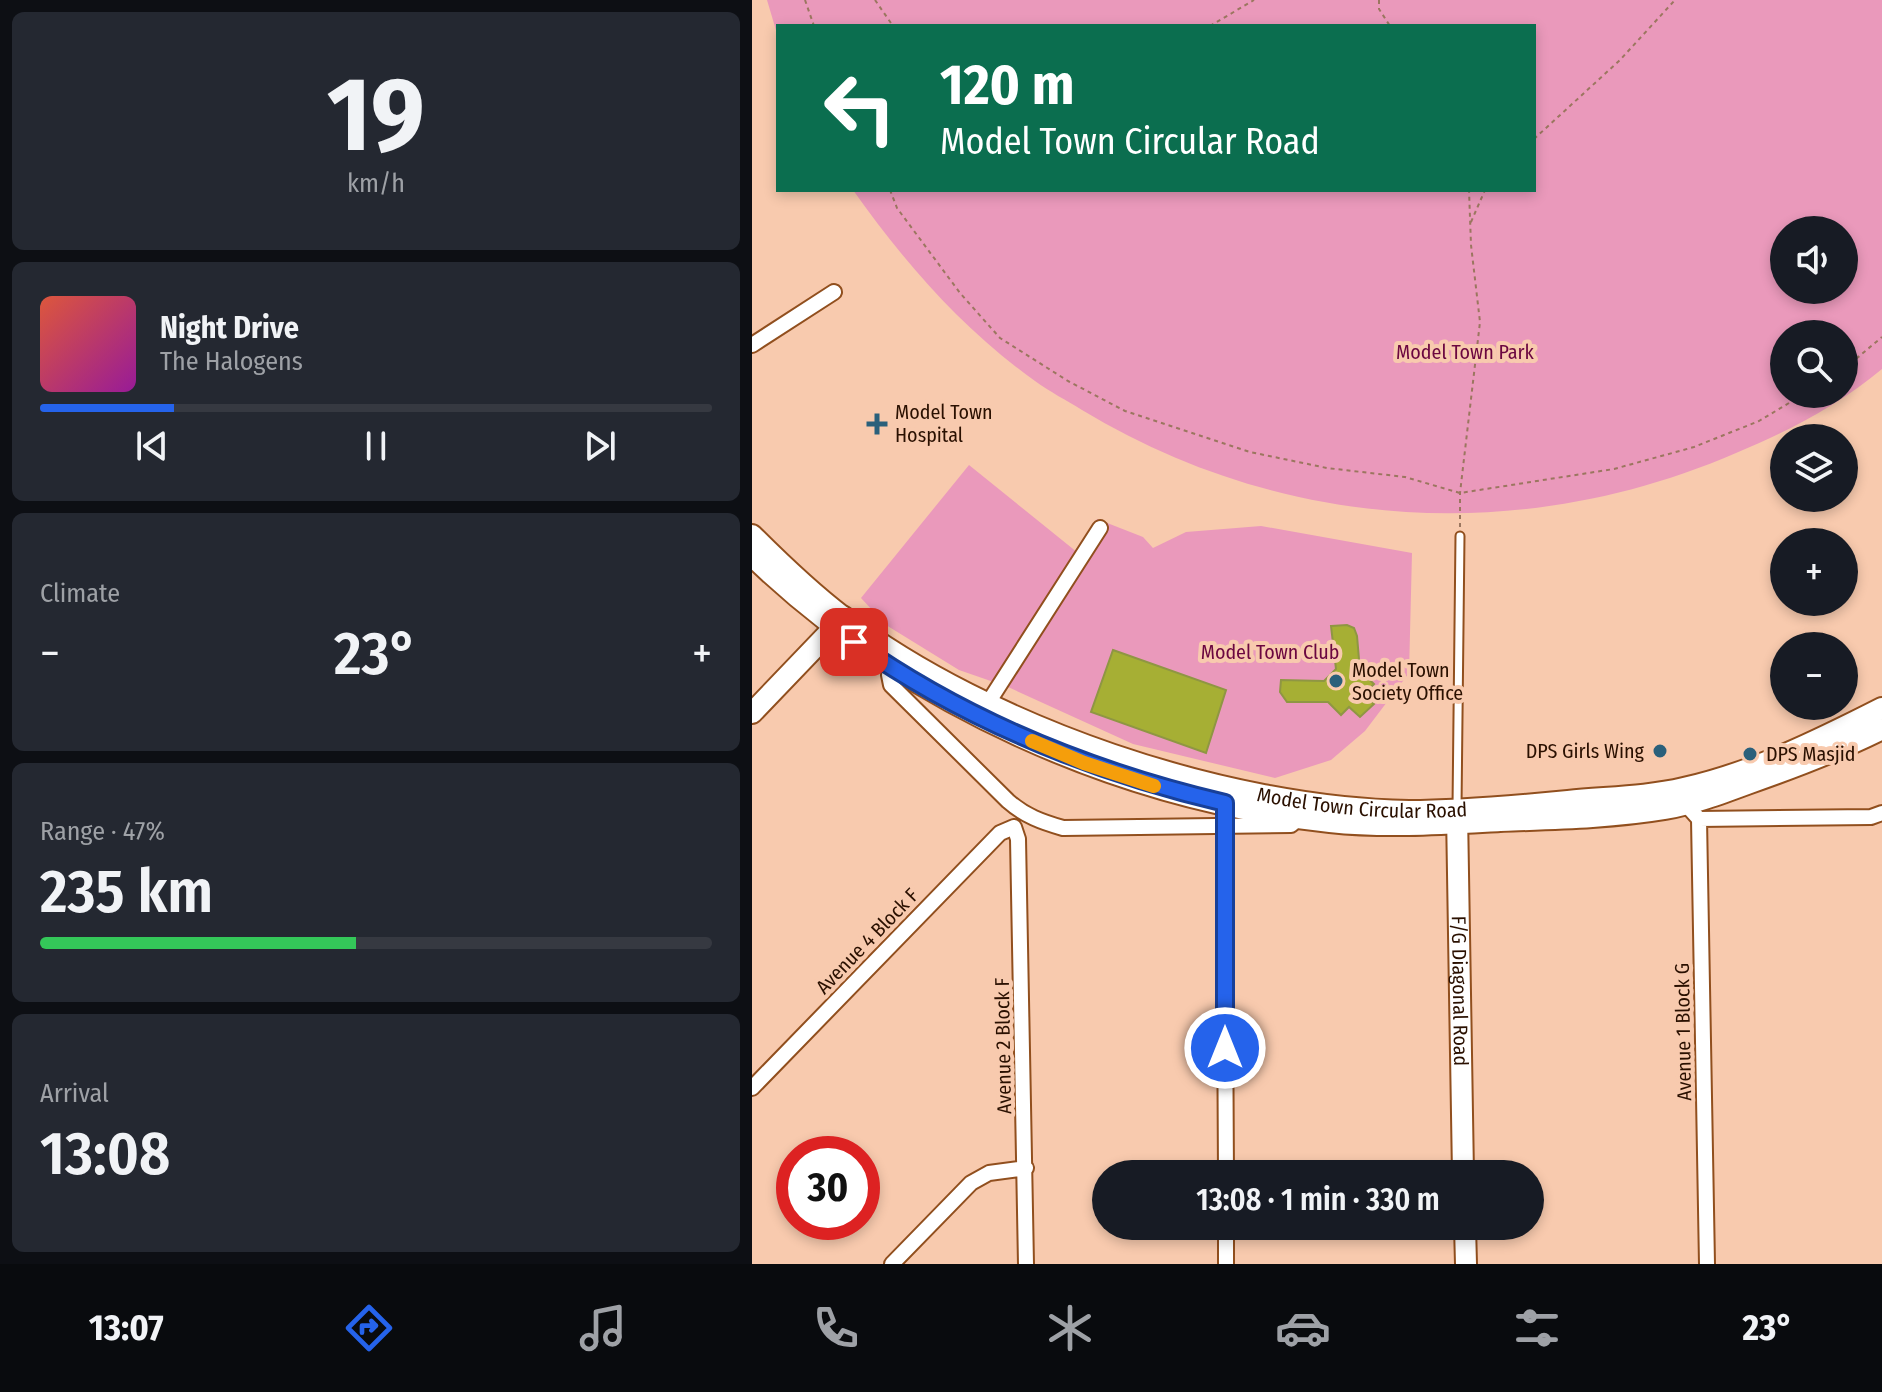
<!DOCTYPE html>
<meta charset="utf-8">
<style>
body{margin:0;font-family:"Fira Sans Condensed",sans-serif;background:#242831;color:#f1f3f6;height:100vh;display:flex;flex-direction:column;font-size:30px;white-space:nowrap}
*{box-sizing:border-box;margin:0}
p{font-size:26px;color:#9ea1a6}
.icon{flex:none;width:44px;height:44px;fill:none;stroke:currentColor;stroke-width:2;stroke-linecap:round;stroke-linejoin:round}
.map{position:relative;flex:1;overflow:hidden}
.drawer{display:flex;flex-direction:column;gap:12px;padding:12px;background:#0d0f14;width:752px}
.drawer>*{flex:none}
.banner{position:absolute;left:24px;top:24px;width:760px;height:168px;border-radius:0px;box-shadow:0 4px 12px #0003;background:#0b6e4f;color:#fff;overflow:hidden}
.fabs{position:absolute;left:1018px;top:216px;display:grid;gap:16px}
.fabs a{display:grid;place-items:center;width:88px;height:88px;border-radius:50%;background:#171b24;box-shadow:0 4px 12px #0003;font-size:40px}
.speed{position:absolute;left:24px;top:1136px;display:flex;gap:16px;font-size:40px;font-weight:700;text-align:center}
.speed>*{display:grid;place-content:center;width:104px;height:104px;border-radius:50%;background:#171b24;box-shadow:0 4px 12px #0003;line-height:1}
.speed .limit{border:12px solid #d22;background:#fff;color:#111}
.pin{position:absolute;display:grid;place-items:center;width:68px;height:68px;color:#fff;margin:-34px;border-radius:16px;box-shadow:0 4px 12px #0006}
.me{position:absolute;width:88px;margin:-44px;rotate:0deg;stroke-linejoin:round;filter:drop-shadow(0 0 6px #0008)}
.turn{display:flex;align-items:center;gap:28px;height:168px;padding:0 32px;font-size:36px}
.turn .icon{width:104px;height:104px;stroke-width:2.5}
.turn b{display:block;font-size:56px;line-height:68px}
.big{font-size:60px;font-weight:600;line-height:1.1}
.drawer .card{flex:1;display:flex;flex-direction:column;justify-content:center;gap:12px;min-width:0;padding:0 28px;border-radius:12px;background:#242831}
.drawer .dial{align-items:center;gap:0}
.dial b{font-size:104px;line-height:1}
.song{display:flex;align-items:center;gap:24px}
.cover{width:96px;height:96px;border-radius:12px;background:linear-gradient(135deg,hsl(10 70% 55%),hsl(300 70% 35%))}
.played{height:8px;border-radius:4px;background:linear-gradient(90deg,#2563eb 20%,#363941 20%)}
.keys{display:flex;justify-content:space-around;direction:ltr}
.heat{display:flex;justify-content:space-between;align-items:center;font-size:44px;direction:ltr}
.charge{height:12px;border-radius:6px;background:linear-gradient(90deg,#34c759 47%,#363941 0)}
.trip{position:absolute;left:340px;top:1160px;width:452px;height:80px;border-radius:40px;background:#171b24;box-shadow:0 4px 12px #0003;font-weight:600;line-height:80px;text-align:center}
.tab-bar{display:flex;height:128px;justify-content:space-around;align-items:center;background:#090b0e;color:#9ea1a6}
.tab-bar .icon{width:56px;height:56px}
.tab-bar .active{color:#2563eb}
.tab-bar b{font-size:36px;color:#f1f3f6}
main{display:flex;flex:1;min-height:0}
.map>svg:first-child{display:block}
.green{fill:#ea99bb;fill-rule:evenodd}
.building{fill:#a6af34;stroke:#8f9643;stroke-width:2}
.lines{fill:none;stroke-linecap:round;stroke-linejoin:round}
.lane-casing{stroke:#914f1e;stroke-width:11}
.street-casing{stroke:#914f1e;stroke-width:18}
.secondary-casing{stroke:#914f1e;stroke-width:24}
.path{stroke:#9b765f;stroke-width:2;stroke-dasharray:4 4;stroke-linecap:butt}
.lane{stroke:#fff;stroke-width:7}
.street{stroke:#fff;stroke-width:14}
.secondary{stroke:#fff;stroke-width:20}
.route-casing{stroke:#184099;stroke-width:20}
.route{stroke:#2563eb;stroke-width:14}
.slow{stroke:#f59e0b;stroke-width:14}
.poi-dot{fill:#2a607b;stroke:#f8caae;stroke-width:3}
.labels{text-anchor:middle;stroke-width:8;stroke-linejoin:round;paint-order:stroke}
.park-label{font-size:20px;fill:#6b0640;stroke:#f8caae}
.poi-label{font-size:20px;fill:#2a1000;stroke:#f8caae;text-anchor:start}
.street-label{font-size:20px;fill:#2a1000;stroke:#f8caae}
</style>
<main>
<section class="drawer">
<div class="card dial"><b>19</b><p>km/h</p></div>
<div class="card">
<div class="song"><i class="cover"></i><div><b>Night Drive</b><p>The Halogens</p></div></div>
<div class="played"></div>
<div class="keys"><svg class="icon" aria-label="previous" viewBox="0 0 24 24"><path d="M18 5L8 12l10 7zM5 5v14"/></svg><svg class="icon" aria-label="pause" viewBox="0 0 24 24"><path d="M8 5v14M16 5v14"/></svg><svg class="icon" aria-label="next" viewBox="0 0 24 24"><path d="M6 5l10 7-10 7zM19 5v14"/></svg></div>
</div>
<div class="card"><p>Climate</p>
<div class="heat"><a>−</a><b class="big">23°</b><a>+</a></div>
</div>
<div class="card"><p>Range · 47%</p><b class="big">235 km</b><div class="charge"></div></div>
<div class="card"><p>Arrival</p><b class="big">13:08</b></div>
</section>
<div class="map">
<svg width="1130" height="1264" viewBox="0 0 1130 1264">
<rect width="100%" height="100%" fill="#f8caae"/>
<path class="green" d="M15,0h1115v369c-43,36 -95,63 -146,84 -215,93 -454,78 -654,-43 -16,-10 -32,-18 -47,-29 -74,-53 -130,-118 -182,-191h681v-164h-756v11zM1032,230h60v60h-60zM1032,334h60v60h-60z
M217,465l114,92 14,-38 46,18 10,11 33,-16 75,-6 151,27 -3,120 -44,58 -34,29 -56,18 -142,-34 -125,-57 -49,-17 -73,-45 -25,-27z"/>
<path class="building" d="M579,626l16,-1 7,3 3,8 3,35 14,13 -10,10 10,10 -14,13 -11,-10 -8,8 -13,-13h-41l-7,-10 1,-12 43,1 12,-12z
M361,650l113,40 -20,63 -115,-41z"/>
<g class="lines">
<defs>
<path id="lane" d="M705,807l3,-271"/>
<path id="street" d="M0,345l82,-53
M141,669l-4,6 2,10 117,116c17,15 34,21 55,27l228,-3 8,-7
M236,703l112,-175
M935,796l3,13 9,10 8,445
M472,818l2,356
M947,819l172,-2 11,-4
M262,827l4,12 8,425
M0,1088l248,-255 14,-6
M474,1226v38
M140,1264l79,-81 18,-10 37,-5"/>
<g id="secondary">
<path id="s1" d="M0,535c29,29 58,57 91,82 147,111 382,191 566,194 53,0 107,-5 159,-10 38,-4 78,-4 116,-13 68,-15 135,-48 198,-80"/>
<path d="M0,556c152,147 368,244 578,266 56,6 114,2 170,-1 55,-2 111,-3 165,-12 28,-5 55,-15 82,-25 46,-16 91,-33 135,-55"/>
<path d="M0,713l92,-96"/>
<path id="s2" d="M705,813l6,361"/>
<path d="M713,1226l1,38"/>
</g>
</defs>
<use href="#lane" class="lane-casing"/>
<use href="#street" class="street-casing"/>
<use href="#secondary" class="secondary-casing"/>
<path class="path" d="M53,0l9,26
M123,0l18,26
M627,0v9l11,17
M458,26l44,-26
M782,139l86,-79 55,-60
M138,190l7,18 63,85 40,45 68,43 57,30 125,41 77,16 78,9 55,16 154,-24 80,-22 65,-26 45,-27
M719,222l14,-32
M1092,369l38,-32
M708,527v-34l20,-171 -9,-77 -2,-55"/>
<use href="#lane" class="lane"/>
<use href="#street" class="street"/>
<use href="#secondary" class="secondary"/>
</g>
<g class="lines">
<defs>
<path id="route" d="M102,642c112,79 239,130 371,161v245"/>
</defs>
<use href="#route" class="route-casing"/>
<use href="#route" class="route"/>
<path class="slow" d="M280,741l52,22 70,23"/>
</g>
<g class="poi-dot">
<path d="M121 412h8v8h8v8h-8v8h-8v-8h-8v-8h8z"/>
<circle cx="584" cy="681" r="8"/>
<circle cx="908" cy="751" r="8"/>
<circle cx="998" cy="754" r="8"/>
</g>
<g class="labels">
<g class="park-label">
<text x="713" y="359">Model Town Park</text>
<text x="518" y="659">Model Town Club</text>
</g>
<g class="poi-label">
<text x="143" y="419">Model Town<tspan x="143" dy="23">Hospital</tspan></text>
<text x="600" y="677">Model Town<tspan x="600" dy="23">Society Office</tspan></text>
<text x="892" y="758" text-anchor="end">DPS Girls Wing</text>
<text x="1014" y="761">DPS Masjid</text>
</g>
<g class="street-label">
<text dy="7" stroke="none"><textPath href="#s1" startOffset="682">Model Town Circular Road</textPath></text>
<text transform="translate(115 941) rotate(-46)" y="7">Avenue 4 Block F</text>
<text dy="7" stroke="none"><textPath href="#s2" startOffset="178">F/G Diagonal Road</textPath></text>
<text transform="translate(931 1032) rotate(-91)" y="7">Avenue 1 Block G</text>
<text transform="translate(251 1046) rotate(-91)" y="7">Avenue 2 Block F</text>
</g>
</g>
</svg>
<div class="fabs">
<a><svg class="icon" aria-label="sound" viewBox="0 0 24 24"><path d="M4 9h4l5-4v14l-5-4H4zM17 9q2 3 0 6"/></svg></a>
<a><svg class="icon" aria-label="search" viewBox="0 0 24 24"><circle cx="10" cy="10" r="6"/><path d="M15 15l6 6"/></svg></a>
<a><svg class="icon" aria-label="layers" viewBox="0 0 24 24"><path d="M12 4l9 5-9 5-9-5zM3 14l9 5 9-5"/></svg></a>
<a>+</a>
<a>−</a>
</div>
<div class="speed"><div class="limit">30</div></div>
<div class="pin" style="left:102px;top:642px;background:#d93025"><svg class="icon" aria-label="arrive" viewBox="0 0 24 24"><path d="M6 21V4h12l-3 4 3 4H6"/></svg></div>
<svg class="me" style="left:473px;top:1048px" viewBox="-20 -20 40 40"><circle r="17" fill="#2563eb" stroke="#fff" stroke-width="3"/><path d="M0-11L8 9 0 5-8 9z" fill="#fff"/></svg>
<div class="trip">13:08 · 1 min · 330 m</div>
<div class="banner">
<div class="turn"><svg class="icon" aria-label="left" viewBox="0 0 24 24"><path d="M17 20v-9H6M10 6l-5 5 5 5"/></svg><div><b>120 m</b>Model Town Circular Road</div></div>
</div>
</div>
</main>
<nav class="tab-bar">
<b>13:07</b>
<svg class="icon active" aria-label="directions" viewBox="0 0 24 24"><path d="M12 3l9 9-9 9-9-9zM9 14v-3h6M13 9l2 2-2 2"/></svg>
<svg class="icon" aria-label="music" viewBox="0 0 24 24"><path d="M9 18V5l10-2v13"/><circle cx="6" cy="18" r="3"/><circle cx="16" cy="16" r="3"/></svg>
<svg class="icon" aria-label="phone" viewBox="0 0 24 24"><path d="M5 4h4l2 5-3 2q2 4 5 5l2-3 5 2v4C11 20 4 13 5 4z"/></svg>
<svg class="icon" aria-label="climate" viewBox="0 0 24 24"><path d="M12 3v18M4 7l16 10M4 17L20 7"/></svg>
<svg class="icon" aria-label="car" viewBox="0 0 24 24"><path d="M5 17H2v-5l4-1 3-4h7l3 4 3 1v5h-3M9 17h6M6 11h13"/><circle cx="7" cy="17" r="2"/><circle cx="17" cy="17" r="2"/></svg>
<svg class="icon" aria-label="filters" viewBox="0 0 24 24"><path d="M4 7h16M4 17h16"/><circle cx="9" cy="7" r="2"/><circle cx="15" cy="17" r="2"/></svg>
<b>23°</b>
</nav>
